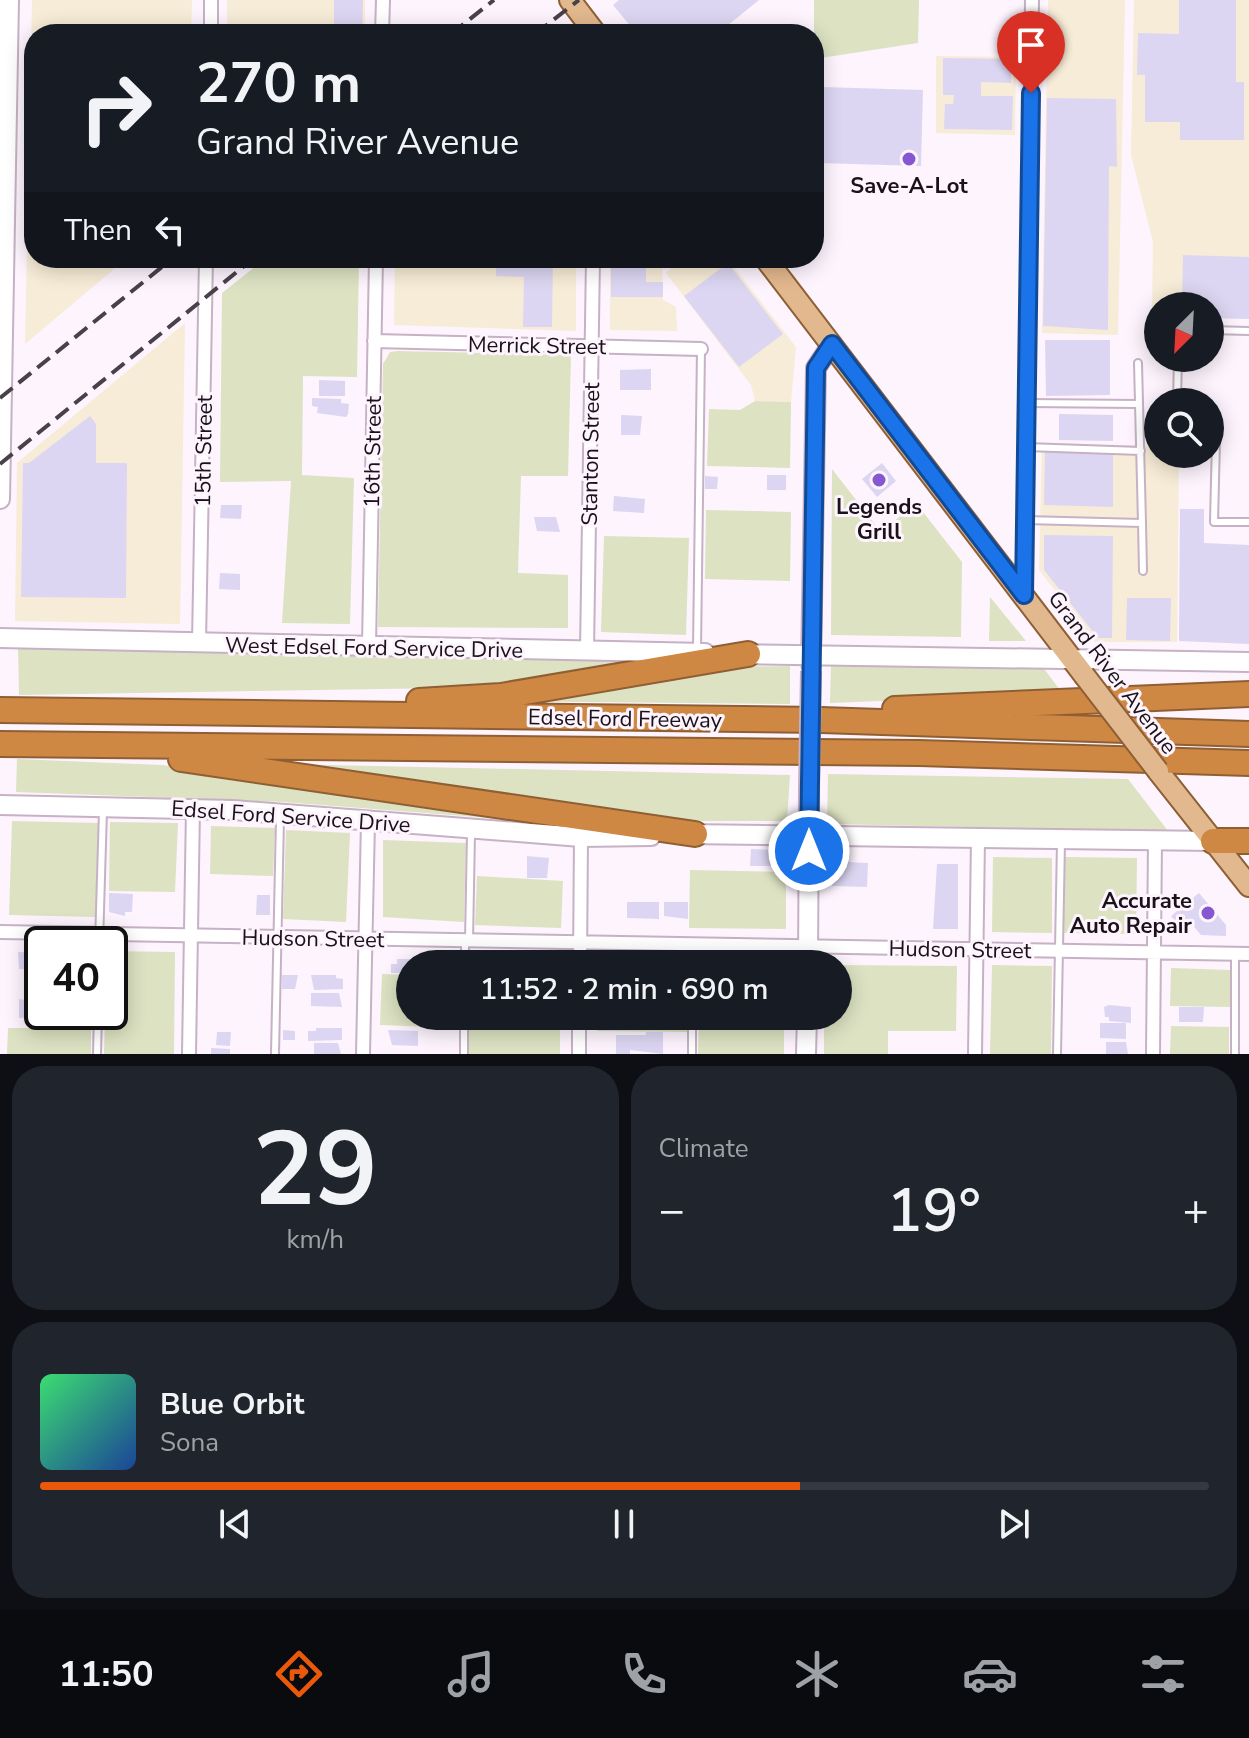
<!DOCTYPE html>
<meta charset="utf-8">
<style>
body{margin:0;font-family:"Nunito Sans",sans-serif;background:#20242c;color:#f1f3f6;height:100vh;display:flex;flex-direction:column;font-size:30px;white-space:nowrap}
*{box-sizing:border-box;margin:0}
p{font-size:26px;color:#9ea1a6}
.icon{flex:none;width:44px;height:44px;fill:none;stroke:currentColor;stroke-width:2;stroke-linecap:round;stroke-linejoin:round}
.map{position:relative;height:1054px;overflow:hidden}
.drawer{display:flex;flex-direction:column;gap:12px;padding:12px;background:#0d0f14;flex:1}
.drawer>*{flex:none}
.guide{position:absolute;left:24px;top:24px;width:800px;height:244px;border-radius:32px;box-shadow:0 4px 20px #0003;background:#171b24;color:#f1f3f6;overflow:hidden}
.needle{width:52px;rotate:204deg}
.fabs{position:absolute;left:1144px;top:292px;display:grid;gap:16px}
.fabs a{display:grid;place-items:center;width:80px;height:80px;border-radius:50%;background:#171b24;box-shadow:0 4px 20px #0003;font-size:40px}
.speed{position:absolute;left:24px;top:926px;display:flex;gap:16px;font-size:40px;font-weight:700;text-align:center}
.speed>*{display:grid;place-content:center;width:104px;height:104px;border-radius:50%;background:#171b24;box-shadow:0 4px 20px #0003;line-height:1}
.speed .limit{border:4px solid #111;border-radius:12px;background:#fff;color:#111}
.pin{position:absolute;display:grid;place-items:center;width:68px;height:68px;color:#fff;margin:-82px -34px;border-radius:50% 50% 50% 0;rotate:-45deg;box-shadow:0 0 8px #0007}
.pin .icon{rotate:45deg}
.me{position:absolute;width:88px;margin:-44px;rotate:0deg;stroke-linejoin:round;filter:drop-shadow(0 0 6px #0008)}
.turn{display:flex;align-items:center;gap:28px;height:168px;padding:0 40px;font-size:36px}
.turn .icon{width:104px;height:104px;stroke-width:2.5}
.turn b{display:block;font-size:56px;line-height:68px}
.then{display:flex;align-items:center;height:76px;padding:0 40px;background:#0003;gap:16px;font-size:30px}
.big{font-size:60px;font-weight:600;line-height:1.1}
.drawer .widget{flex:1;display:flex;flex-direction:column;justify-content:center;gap:12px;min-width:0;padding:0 28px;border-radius:32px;background:#20242c}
.drawer .dial{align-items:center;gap:0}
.dial b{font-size:104px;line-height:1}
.song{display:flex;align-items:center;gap:24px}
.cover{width:96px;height:96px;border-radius:12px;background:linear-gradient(135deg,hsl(140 70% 55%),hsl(220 70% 35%))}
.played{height:8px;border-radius:4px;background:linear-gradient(90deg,#ea580c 65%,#363941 65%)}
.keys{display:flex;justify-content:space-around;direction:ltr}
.heat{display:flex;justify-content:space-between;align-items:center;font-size:44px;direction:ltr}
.drawer .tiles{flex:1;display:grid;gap:12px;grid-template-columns:1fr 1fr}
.widget:last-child{grid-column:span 2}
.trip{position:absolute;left:396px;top:950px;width:456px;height:80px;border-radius:40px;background:#171b24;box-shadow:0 4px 20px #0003;font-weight:600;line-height:80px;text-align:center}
.dock{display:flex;height:128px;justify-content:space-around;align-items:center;background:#090b0e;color:#9ea1a6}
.dock .icon{width:56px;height:56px}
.dock .active{color:#ea580c}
.dock b{font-size:36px;color:#f1f3f6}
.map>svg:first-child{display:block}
.industrial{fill:#f7ecd7}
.green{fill:#dce2c2}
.building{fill:#dcd6f2}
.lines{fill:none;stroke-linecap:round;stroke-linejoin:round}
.lane-casing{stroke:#c6b1c5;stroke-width:10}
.street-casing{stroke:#c6b1c5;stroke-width:16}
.secondary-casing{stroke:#c6b1c5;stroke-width:22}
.primary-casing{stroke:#8f5f34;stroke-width:24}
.highway-casing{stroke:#8f5f34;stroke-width:28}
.lane{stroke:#fff;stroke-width:6}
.street{stroke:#fff;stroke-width:12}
.secondary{stroke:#fff;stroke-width:18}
.primary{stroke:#e2b88e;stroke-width:20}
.highway{stroke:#ce8843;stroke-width:24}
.rail{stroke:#494149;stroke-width:4;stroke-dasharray:16 8;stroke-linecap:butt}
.secondary-bridge-casing{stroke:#c6b1c5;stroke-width:22;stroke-linecap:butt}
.primary-bridge-casing{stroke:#8f5f34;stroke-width:24;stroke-linecap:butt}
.secondary-bridge{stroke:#fff;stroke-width:18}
.primary-bridge{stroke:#e2b88e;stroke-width:20}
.route-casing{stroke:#114b97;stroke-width:20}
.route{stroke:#1a73e8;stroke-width:14}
.poi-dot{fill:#8558d2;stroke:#fdf4fd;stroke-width:3}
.labels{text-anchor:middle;stroke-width:6;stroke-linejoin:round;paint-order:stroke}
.poi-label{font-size:22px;font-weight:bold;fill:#191219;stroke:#fdf4fd}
.street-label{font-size:22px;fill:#191219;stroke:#fdf4fd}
</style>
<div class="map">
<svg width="1249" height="1054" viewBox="0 0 1249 1054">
<rect width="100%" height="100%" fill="#fdf4fd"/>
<path class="industrial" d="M32,0h160l-1,34h-157v224h93l-102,86z
M227,0h138v34h-138z
M1048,0h77l-7,335 -76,-2z
M1134,0h115v319l-39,-1v-12h-52v11h-6l1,-75 -22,-87z
M936,56l80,1 -1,78 -79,-2z
M395,258h181v73l-182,-6z
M610,258h52l1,42 13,7 1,24 -67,-1z
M682,258h45l69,89 -5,55 -36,-1 -4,-16 -85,-112z
M185,323l-5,301 -165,-3 2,-158z
M1042,443l116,3v8h21l-2,188h-82l-56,-72z"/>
<path class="green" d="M814,0h105l-1,43 -104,16z
M266,258h93l-2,119 -54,-1 -1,99 52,3 -4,146 -68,-1 9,-142 -71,1 2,-189z
M398,351l173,4 -3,121h-47l-3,97 50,2v53l-190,-1 5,-263 7,-12z
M755,401l36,1 -1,66 -83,-2 2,-57 31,1z
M832,469l49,63 35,-29 46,59 -1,75 -130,-2z
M706,510l85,2 -1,69 -85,-2z
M604,536l85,2 -3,97 -85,-3z
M990,597l36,44h-37z
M18,647l642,12 -83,15 -134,14 -424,7z
M831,663l211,3 21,28 -233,9z
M790,666v38l-301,-3 228,-34z
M17,759l145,6 405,59 -284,-22 -267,-10z
M284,764l506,11 -3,46h-94l-45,-4z
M828,774l300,5 40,52 -341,-7z
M12,821l87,2 -3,94 -87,-2z
M110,822l68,1 -3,69 -66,-1z
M211,826l64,2 -2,48 -63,-2z
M286,830l64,3 -4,89 -63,-3z
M383,840l83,3 -2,79 -81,-5z
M993,857l59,1v75l-60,-1z
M1064,857l73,1 -1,76 -73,-1z
M690,870l96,2v57l-97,-1z
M477,876l86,5 -2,47 -86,-3z
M110,951l65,1 -1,102h-70l1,-42h5z
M838,965l119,1 -1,65h-68v23h-64v-38h14z
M992,965l60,1 -1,88h-61z
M1171,968l59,2v37l-60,-1z
M382,974l28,1v41h50v12l-80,-3z
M469,1016h91v38h-91z
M597,1016h90v16l-90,-1z
M699,1016h85v38h-86z
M1171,1026l58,1v27h-59z
M8,1028h83v26h-84z"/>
<path class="building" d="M334,0h29l-1,34h-28z
M619,0h140l-42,34h-80l-24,-29z
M1179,0h57v82h8v58h-64v-18h-35v-47h-8l1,-42 41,1z
M943,58l68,1v24l-30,-1v14h32l-1,34 -68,-1 1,-25h8l1,-9h-11z
M821,87l102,3 -2,76 -103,-3z
M1047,98l69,1 1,68 -8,-1 -1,164 -65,-4z
M1183,255l66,2v62l-39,-1v-12h-28z
M496,258h57l-1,69h-29l1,-50 -28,-1z
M611,258h45v7l-10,-1v18h17v15h-52z
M728,263l55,71 -44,33 -55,-71z
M1045,340h65v55l-64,1z
M651,369v21h-31v-20z
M319,380l26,1v15h-26z
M312,398l29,1v4l8,1 -1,10 -2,3 -29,-4 1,-6 -6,-1z
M1059,414l54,1v26l-54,-1z
M621,415l21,1 -2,19h-19z
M90,416l6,8v39h31l-1,135 -105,-1 2,-134h6z
M1045,451l68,1v55l-69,-2z
M882,463l14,18 -19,16 -15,-18z
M767,475h19v15h-19z
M705,476l13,1 -1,12h-12z
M614,496l31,3 -1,14 -31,-2z
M221,505h21l-1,14 -21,-1z
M1180,509h24v34l45,2v99l-70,-3z
M534,517h22l4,15 -23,-1z
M1044,535l69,1 -1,102h-14l-54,-68z
M220,573l20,1v16l-21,-1z
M1127,598h44l-1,43 -44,-1z
M751,849l25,1v16h-26z
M527,856l22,2 -2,20h-20z
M828,861l40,2 -1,24 -35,-1 1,-9h-5z
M937,864h21v65h-25z
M109,893l24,1 -1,18h-7v4l-16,-4z
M1199,893l27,32v11l-25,-1 -11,-13 -9,6 -10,-12z
M257,895h13v20h-14z
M627,902h32v17l-32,-1z
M664,902h24v17l-24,-3z
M18,952l24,1v17l-23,-1z
M397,959h24v5h-11v9h-19v-9h6z
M282,975h16l-3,14h-13z
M311,975h25v3l7,1v10l-29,1z
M311,993h28l3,14 -31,-1z
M19,999l23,4v9h11v4l-34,2z
M1109,1005l22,2v16l-22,-2v-4h-4l-1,-10z
M1179,1007h25l-1,15h-24z
M1100,1023h26v16l-26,-1z
M316,1028h26v12l-34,1v-10h8z
M283,1030l12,1v9h-12z
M388,1030l30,1v15l-26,-1z
M217,1032h14l-1,14 -14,-1z
M646,1032h17v22l-33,-4v4h-14v-19h30z
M1106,1042h20l2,12h-22z
M314,1043h24l3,11h-27z
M211,1048l19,1v5h-19z"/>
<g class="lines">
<defs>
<path id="lane" d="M1210,330l39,1
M1138,363l4,160
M1177,402l1,-44
M1027,403l112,1
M1210,440h6l-2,82h35
M1026,447l115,4
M1025,520l117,3 1,48
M697,649l4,-300
M469,941l2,-108
M99,944l4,-134
M465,964v-23
M693,964v-7
M97,1054l1,-42
M275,1054l5,-236
M464,1054v-38
M692,1054v-38
M1057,1054l4,-212
M1235,1054v-100"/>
<path id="street" d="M211,34v-34
M382,34l1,-34
M374,341l327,8
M1024,595l8,-595
M199,643l7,-385
M369,646l7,-388
M587,651l6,-393
M0,932l1249,22
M580,964l1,-127
M189,1054l4,-246
M363,1054l5,-233
M579,1054v-38
M975,1054l3,-217
M1153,1054l2,-213"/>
<path id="secondary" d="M0,499l9,-499
M0,638l705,15
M735,654l514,8
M811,664l5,-296 16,-24
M0,805l233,5 348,27 70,-1
M684,834l529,7
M808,964l1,-177
M806,1054l1,-38"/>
<path id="primary" d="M570,0l26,34
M765,258l319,417
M1158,771l91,115"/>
<path id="highway" d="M419,701l82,-5 247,-42
M895,709l354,-15
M0,710l821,10 428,14
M0,744l919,9 330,10
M181,759l514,75
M1213,841h36"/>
</defs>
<use href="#lane" class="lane-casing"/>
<use href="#street" class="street-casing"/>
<use href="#secondary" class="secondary-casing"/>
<use href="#primary" class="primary-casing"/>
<use href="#highway" class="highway-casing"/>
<use href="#lane" class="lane"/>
<use href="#street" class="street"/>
<use href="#secondary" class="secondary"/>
<use href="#primary" class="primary"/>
<use href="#highway" class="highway"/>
<path class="rail" d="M451,34l43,-34
M535,34l44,-34
M0,398l173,-140
M0,464l254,-206"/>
<defs>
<path id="secondary-bridge" d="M809,787l2,-116"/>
<path id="primary-bridge" d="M1084,675l74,96"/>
</defs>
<use href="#secondary-bridge" class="secondary-bridge-casing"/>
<use href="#primary-bridge" class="primary-bridge-casing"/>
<use href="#secondary-bridge" class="secondary-bridge"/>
<use href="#primary-bridge" class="primary-bridge"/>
</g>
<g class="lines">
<defs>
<path id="route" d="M809,851l7,-483 16,-24 192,251 7,-502"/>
</defs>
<use href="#route" class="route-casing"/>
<use href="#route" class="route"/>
</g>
<g class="poi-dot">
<circle cx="909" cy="159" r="8"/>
<circle cx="879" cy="480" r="8"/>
<circle cx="1208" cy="913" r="8"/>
</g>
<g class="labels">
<g class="poi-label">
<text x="909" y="193">Save-A-Lot</text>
<text x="879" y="514">Legends<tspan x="879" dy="25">Grill</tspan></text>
<text x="1192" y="908" text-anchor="end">Accurate<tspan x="1192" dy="25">Auto Repair</tspan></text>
</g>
<g class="street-label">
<text transform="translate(537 345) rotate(1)" y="8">Merrick Street</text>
<text transform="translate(203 451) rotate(-89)" y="8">15th Street</text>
<text transform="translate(372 452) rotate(-89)" y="8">16th Street</text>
<text transform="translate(590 454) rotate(-89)" y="8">Stanton Street</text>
<text transform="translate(374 647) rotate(1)" y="8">West Edsel Ford Service Drive</text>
<text transform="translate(1113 672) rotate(53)" y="8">Grand River Avenue</text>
<text transform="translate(625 718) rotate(1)" y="8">Edsel Ford Freeway</text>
<text transform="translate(291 816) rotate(4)" y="8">Edsel Ford Service Drive</text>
<text transform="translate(313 938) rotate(1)" y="8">Hudson Street</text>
<text transform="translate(960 949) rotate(1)" y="8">Hudson Street</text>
</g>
</g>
</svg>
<div class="fabs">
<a><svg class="needle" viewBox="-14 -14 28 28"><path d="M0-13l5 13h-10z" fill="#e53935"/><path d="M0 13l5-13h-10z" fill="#9ea1a6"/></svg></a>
<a><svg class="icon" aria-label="search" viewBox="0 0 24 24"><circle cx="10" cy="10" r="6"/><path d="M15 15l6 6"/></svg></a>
</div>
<div class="speed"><div class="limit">40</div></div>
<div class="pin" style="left:1031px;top:93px;background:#d93025"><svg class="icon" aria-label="arrive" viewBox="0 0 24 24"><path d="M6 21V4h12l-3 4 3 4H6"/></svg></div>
<svg class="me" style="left:809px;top:851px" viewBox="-20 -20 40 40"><circle r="17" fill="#1a73e8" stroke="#fff" stroke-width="3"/><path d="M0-11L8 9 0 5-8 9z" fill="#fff"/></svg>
<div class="trip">11:52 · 2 min · 690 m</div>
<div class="guide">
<div class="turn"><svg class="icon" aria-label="right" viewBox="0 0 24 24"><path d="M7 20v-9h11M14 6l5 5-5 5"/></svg><div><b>270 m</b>Grand River Avenue</div></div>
<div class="then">Then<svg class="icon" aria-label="left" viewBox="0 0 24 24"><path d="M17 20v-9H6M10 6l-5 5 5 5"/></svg></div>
</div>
</div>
<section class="drawer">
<div class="tiles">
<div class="widget dial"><b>29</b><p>km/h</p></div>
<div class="widget"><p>Climate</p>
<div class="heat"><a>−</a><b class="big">19°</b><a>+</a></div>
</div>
<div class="widget">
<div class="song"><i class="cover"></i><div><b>Blue Orbit</b><p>Sona</p></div></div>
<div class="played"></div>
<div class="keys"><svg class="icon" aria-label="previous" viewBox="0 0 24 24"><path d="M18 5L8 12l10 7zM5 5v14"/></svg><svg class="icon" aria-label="pause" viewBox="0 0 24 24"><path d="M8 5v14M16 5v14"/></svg><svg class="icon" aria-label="next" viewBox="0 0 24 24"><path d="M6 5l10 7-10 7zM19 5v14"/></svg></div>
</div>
</div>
</section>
<nav class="dock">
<b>11:50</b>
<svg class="icon active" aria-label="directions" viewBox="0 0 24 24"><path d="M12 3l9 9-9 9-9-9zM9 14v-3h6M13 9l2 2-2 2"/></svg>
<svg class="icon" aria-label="music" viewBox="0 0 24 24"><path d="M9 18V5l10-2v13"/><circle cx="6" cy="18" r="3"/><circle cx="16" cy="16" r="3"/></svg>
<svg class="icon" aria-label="phone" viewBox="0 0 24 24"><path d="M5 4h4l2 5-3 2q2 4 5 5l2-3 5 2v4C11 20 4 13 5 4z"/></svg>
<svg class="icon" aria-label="climate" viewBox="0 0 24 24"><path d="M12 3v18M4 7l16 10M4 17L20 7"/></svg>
<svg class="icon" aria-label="car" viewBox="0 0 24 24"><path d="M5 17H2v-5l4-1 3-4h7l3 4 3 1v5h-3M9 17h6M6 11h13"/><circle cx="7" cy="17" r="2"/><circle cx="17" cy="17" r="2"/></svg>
<svg class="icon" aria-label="filters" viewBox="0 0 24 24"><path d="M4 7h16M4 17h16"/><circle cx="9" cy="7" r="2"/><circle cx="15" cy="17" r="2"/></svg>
</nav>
